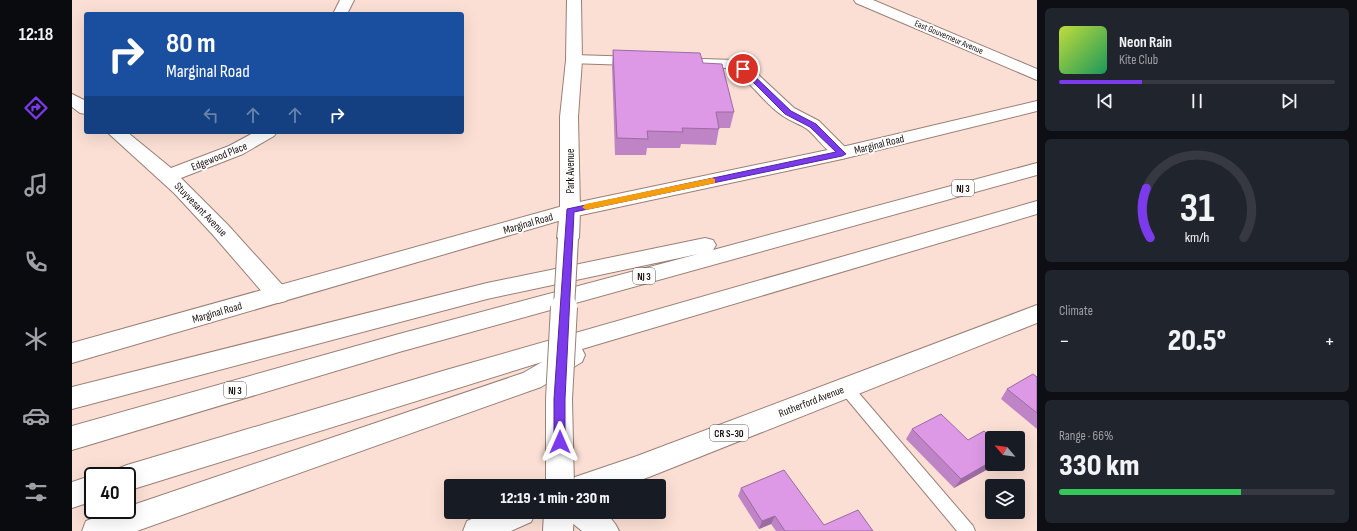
<!DOCTYPE html>
<meta charset="utf-8">
<style>
body{margin:0;font-family:"Sofia Sans Condensed",sans-serif;background:#20242c;color:#f1f3f6;height:100vh;display:flex;flex-direction:column;font-size:15px;white-space:nowrap}
*{box-sizing:border-box;margin:0}
p{font-size:13px;color:#9ea1a6}
.icon{flex:none;width:22px;height:22px;fill:none;stroke:currentColor;stroke-width:2;stroke-linecap:round;stroke-linejoin:round}
.map{position:relative;flex:1;overflow:hidden}
.side{display:flex;flex-direction:column;gap:8px;padding:8px;background:#0d0f14;width:320px}
.side>*{flex:none}
.banner{position:absolute;left:12px;top:12px;width:380px;height:122px;border-radius:4px;box-shadow:0 4px 16px #0002;background:#1a4fa0;color:#fff;overflow:hidden}
.needle{width:26px;rotate:299deg}
.controls{position:absolute;left:913px;top:431px;display:grid;gap:8px}
.controls a{display:grid;place-items:center;width:40px;height:40px;border-radius:4px;background:#171b24;box-shadow:0 4px 16px #0002;font-size:20px}
.speed{position:absolute;left:12px;top:467px;display:flex;gap:8px;font-size:20px;font-weight:700;text-align:center}
.speed>*{display:grid;place-content:center;width:52px;height:52px;border-radius:50%;background:#171b24;box-shadow:0 4px 16px #0002;line-height:1}
.speed .limit{border:2px solid #111;border-radius:6px;background:#fff;color:#111}
.pin{position:absolute;display:grid;place-items:center;width:34px;height:34px;color:#fff;margin:-17px;border:2px solid #fff;border-radius:50%;box-shadow:0 1px 4px #0007}
.me{position:absolute;width:44px;margin:-22px;rotate:0deg;stroke-linejoin:round;filter:drop-shadow(0 0 3px #0008)}
.turn{display:flex;align-items:center;gap:14px;height:84px;padding:0 16px;font-size:18px}
.turn .icon{width:52px;height:52px;stroke-width:2.5}
.turn b{display:block;font-size:28px;line-height:34px}
.lanes{display:flex;align-items:center;height:38px;padding:0 16px;background:#0003;justify-content:center;gap:20px;direction:ltr}
.lanes .off{opacity:.35}
.big{font-size:30px;font-weight:800;line-height:1.1}
.side .tile{flex:1;display:flex;flex-direction:column;justify-content:center;gap:6px;min-width:0;padding:0 14px;border-radius:6px;background:#20242c}
.side .dial{align-items:center;gap:0}
.dial svg{height:104px;overflow:visible;fill:none;stroke:#363941;stroke-width:7;stroke-linecap:round;text-anchor:middle}
.dial text{fill:#f1f3f6;stroke:none}
.song{display:flex;align-items:center;gap:12px}
.cover{width:48px;height:48px;border-radius:6px;background:linear-gradient(135deg,hsl(70 70% 55%),hsl(150 70% 35%))}
.played{height:4px;border-radius:2px;background:linear-gradient(90deg,#7c3aed 30%,#363941 30%)}
.keys{display:flex;justify-content:space-around;direction:ltr}
.heat{display:flex;justify-content:space-between;align-items:center;font-size:22px;direction:ltr}
.charge{height:6px;border-radius:3px;background:linear-gradient(90deg,#34c759 66%,#363941 0)}
.trip{position:absolute;left:372px;top:479px;width:222px;height:40px;border-radius:4px;background:#171b24;box-shadow:0 4px 16px #0002;font-weight:800;line-height:40px;text-align:center}
main{display:flex;flex:1;min-height:0}
.menu{display:flex;flex-direction:column;width:72px;justify-content:space-around;align-items:center;background:#090b0e;color:#9ea1a6}
.menu .icon{width:28px;height:28px}
.menu .selected{color:#7c3aed}
.menu b{font-size:18px;color:#f1f3f6}
.map>svg:first-child{display:block}
.lines{fill:none;stroke-linecap:round;stroke-linejoin:round}
.service-casing{stroke:#997f76;stroke-width:2}
.minor-casing{stroke:#997f76;stroke-width:2}
.tertiary-casing{stroke:#997f76;stroke-width:2}
.primary-casing{stroke:#997f76;stroke-width:2}
.motorway-casing{stroke:#997f76;stroke-width:2}
.service{fill:#fff;fill-rule:evenodd}
.minor{fill:#fff;fill-rule:evenodd}
.tertiary{fill:#fff;fill-rule:evenodd}
.primary{fill:#fff;fill-rule:evenodd}
.motorway{fill:#fff;fill-rule:evenodd}
.tertiary-bridge-far1-casing{stroke:#997f76;stroke-width:22;stroke-linecap:butt}
.tertiary-bridge-casing{stroke:#997f76;stroke-width:28;stroke-linecap:butt}
.tertiary-bridge-far1{stroke:#fff;stroke-width:20}
.tertiary-bridge{stroke:#fff;stroke-width:26}
.wall{fill:#be84c6}
.shaded-wall{fill:#9b6ba1}
.building{fill:#dd99e6;stroke:#9b6ba1}
.route{fill:#7c3aed;stroke:#51269a}
.slow{fill:#f59e0b}
.labels{text-anchor:middle;stroke-width:4;stroke-linejoin:round;paint-order:stroke}
.far-street-label{font-size:9px;fill:#19100c;stroke:#fff}
.shield{fill:#fff;stroke:#5e5855;stroke-width:1}
.shield-label{font-size:10px;font-weight:bold;fill:#19100c}
.street-label{font-size:11px;fill:#19100c;stroke:#fff}
</style>
<main>
<nav class="menu">
<b>12:18</b>
<svg class="icon selected" aria-label="directions" viewBox="0 0 24 24"><path d="M12 3l9 9-9 9-9-9zM9 14v-3h6M13 9l2 2-2 2"/></svg>
<svg class="icon" aria-label="music" viewBox="0 0 24 24"><path d="M9 18V5l10-2v13"/><circle cx="6" cy="18" r="3"/><circle cx="16" cy="16" r="3"/></svg>
<svg class="icon" aria-label="phone" viewBox="0 0 24 24"><path d="M5 4h4l2 5-3 2q2 4 5 5l2-3 5 2v4C11 20 4 13 5 4z"/></svg>
<svg class="icon" aria-label="climate" viewBox="0 0 24 24"><path d="M12 3v18M4 7l16 10M4 17L20 7"/></svg>
<svg class="icon" aria-label="car" viewBox="0 0 24 24"><path d="M5 17H2v-5l4-1 3-4h7l3 4 3 1v5h-3M9 17h6M6 11h13"/><circle cx="7" cy="17" r="2"/><circle cx="17" cy="17" r="2"/></svg>
<svg class="icon" aria-label="filters" viewBox="0 0 24 24"><path d="M4 7h16M4 17h16"/><circle cx="9" cy="7" r="2"/><circle cx="15" cy="17" r="2"/></svg>
</nav>
<div class="map">
<svg width="965" height="531" viewBox="0 0 965 531">
<rect width="100%" height="100%" fill="#fbdfd4"/>
<g class="lines">
<defs>
<path id="service" d="M774,382l5,2 122,142 2,5h-18l-116,-139 -2,-4 2,-4z"/>
<path id="minor" d="M268,0h14l-7,14h-14z
M782,0h19l164,69v11l-181,-77z
M502,55l161,5 14,6 45,42 25,13 32,32 -2,4c-19,4 -29,-18 -42,-28 -7,-5 -17,-8 -24,-13 -21,-14 -33,-38 -57,-48l-158,-5 -2,-3 2,-3z
M0,94l14,7v13l-6,-1 -8,-6z
M35,132h20l44,36 58,-22 26,-14h22l-3,4 -31,18 -62,24 47,47 58,64 3,6 -3,6 -8,2 -8,-2 -57,-66 -39,-42z
M494,512c24,0 42,-6 53,19h-37l-11,-9z"/>
<path id="tertiary" d="M495,0h14l1,60 -4,57 2,94 -1,27 -4,5 -7,2 -7,-2 -4,-5 3,-27v-94l6,-57z
M487,388l9,3 4,8 2,87h-28v-87l4,-8z
M472,512h30l-1,19h-30z"/>
<path id="primary" d="M965,101v10l-195,48 -270,58 -500,146v-20l498,-139 272,-57z
M965,305v18l-388,154 -26,9h-52l4,-9 62,-21z
M416,512h48l-5,10 -20,9h-48l4,-10z"/>
<path id="motorway" d="M965,163v12l-638,177 -327,98v-24l327,-92 299,-80 -211,45 -415,110v-22l415,-104 218,-45 8,2 3,5 -3,5z
M965,201v13l-455,135 3,6 -3,7 -41,25 -404,144h-55l4,-10c14,-5 27,-11 41,-11v-3l396,-134 19,-11 -415,129v-15h-13l3,-7 10,-4 319,-95z
M21,475l3,1h-3v25l-21,7v-26z"/>
</defs>
<use href="#service" class="service-casing"/>
<use href="#minor" class="minor-casing"/>
<use href="#tertiary" class="tertiary-casing"/>
<use href="#primary" class="primary-casing"/>
<use href="#motorway" class="motorway-casing"/>
<use href="#service" class="service"/>
<use href="#minor" class="minor"/>
<use href="#tertiary" class="tertiary"/>
<use href="#primary" class="primary"/>
<use href="#motorway" class="motorway"/>
<defs>
<path id="tertiary-bridge-far1" d="M492,308l4,-70"/>
<path id="tertiary-bridge" d="M487,399l5,-92"/>
</defs>
<use href="#tertiary-bridge-far1" class="tertiary-bridge-far1-casing"/>
<use href="#tertiary-bridge" class="tertiary-bridge-casing"/>
<use href="#tertiary-bridge-far1" class="tertiary-bridge-far1"/>
<use href="#tertiary-bridge" class="tertiary-bridge"/>
</g>
<path class="wall" d="M541,50l90,13 31,49 -4,16h-11l-3,17 -35,-1 -1,4h-33l-1,7h-31l-3,-89z
M965,377v52l-36,-30 6,-10z
M840,429l80,35h5l-43,24 -48,-49z
M669,488l83,37 49,6h-97l-5,-7 -12,5 -21,-33z"/>
<path class="shaded-wall" d="M920,461v3h5l-43,24 7,-9z
M703,516l-4,8 -12,5 3,-8z"/>
<path class="building" d="M541,50l87,3 3,10 19,1 12,48h-18l3,17 -37,-1 1,4 -36,-1 1,8 -31,-1z
M961,374l4,3v36l-30,-24z
M869,414l27,26 16,-9 8,7v23l-31,18 -49,-50z
M712,470l40,55 34,-15 15,21h-88l-10,-15 -13,5 -21,-33z"/>
<path class="route" d="M669,67h4l46,44 25,13 30,30 -4,2 -268,56 -9,187v43l-2,4 -3,1 -4,-1 -2,-4v-43l13,-190 269,-57 -26,-25 -25,-13 -44,-44z"/>
<path class="slow" d="M640,178l3,1v4l-129,27 -4,-3 4,-3z"/>
<g class="labels">
<g class="far-street-label">
<text transform="translate(877 37) rotate(23)" y="3">East Gouverneur Avenue</text>
</g>
<g class="shield">
<rect x="880" y="180" width="22" height="16" rx="3"/>
<rect x="561" y="268" width="22" height="16" rx="3"/>
<rect x="152" y="382" width="22" height="16" rx="3"/>
<rect x="638" y="425" width="38" height="16" rx="3"/>
</g>
<g class="shield-label">
<text x="891" y="192">NJ 3</text>
<text x="572" y="280">NJ 3</text>
<text x="163" y="394">NJ 3</text>
<text x="657" y="437">CR S-30</text>
</g>
<g class="street-label">
<text transform="translate(807 144) rotate(-14)" y="4">Marginal Road</text>
<text transform="translate(147 156) rotate(-22)" y="4">Edgewood Place</text>
<text transform="translate(498 171) rotate(-90)" y="4">Park Avenue</text>
<text transform="translate(129 209) rotate(46)" y="4">Stuyvesant Avenue</text>
<text transform="translate(456 223) rotate(-16)" y="4">Marginal Road</text>
<text transform="translate(145 312) rotate(-16)" y="4">Marginal Road</text>
<text transform="translate(739 401) rotate(-21)" y="4">Rutherford Avenue</text>
</g>
</g>
</svg>
<div class="controls">
<a><svg class="needle" viewBox="-14 -14 28 28"><path d="M0-13l5 13h-10z" fill="#e53935"/><path d="M0 13l5-13h-10z" fill="#9ea1a6"/></svg></a>
<a><svg class="icon" aria-label="layers" viewBox="0 0 24 24"><path d="M12 4l9 5-9 5-9-5zM3 14l9 5 9-5"/></svg></a>
</div>
<div class="speed"><div class="limit">40</div></div>
<div class="pin" style="left:671px;top:69px;background:#d93025"><svg class="icon" aria-label="arrive" viewBox="0 0 24 24"><path d="M6 21V4h12l-3 4 3 4H6"/></svg></div>
<svg class="me" style="left:488px;top:442px" viewBox="-20 -20 40 40"><path d="M0-17L14 15 0 8-14 15z" fill="#7c3aed" stroke="#fff" stroke-width="4"/></svg>
<div class="trip">12:19 · 1 min · 230 m</div>
<div class="banner">
<div class="turn"><svg class="icon" aria-label="right" viewBox="0 0 24 24"><path d="M7 20v-9h11M14 6l5 5-5 5"/></svg><div><b>80 m</b>Marginal Road</div></div>
<div class="lanes"><svg class="icon off" aria-label="left" viewBox="0 0 24 24"><path d="M17 20v-9H6M10 6l-5 5 5 5"/></svg><svg class="icon off" aria-label="ahead" viewBox="0 0 24 24"><path d="M12 20V5M6 11l6-6 6 6"/></svg><svg class="icon off" aria-label="ahead" viewBox="0 0 24 24"><path d="M12 20V5M6 11l6-6 6 6"/></svg><svg class="icon" aria-label="right" viewBox="0 0 24 24"><path d="M7 20v-9h11M14 6l5 5-5 5"/></svg></div>
</div>
</div>
<section class="side">
<div class="tile">
<div class="song"><i class="cover"></i><div><b>Neon Rain</b><p>Kite Club</p></div></div>
<div class="played"></div>
<div class="keys"><svg class="icon" aria-label="previous" viewBox="0 0 24 24"><path d="M18 5L8 12l10 7zM5 5v14"/></svg><svg class="icon" aria-label="pause" viewBox="0 0 24 24"><path d="M8 5v14M16 5v14"/></svg><svg class="icon" aria-label="next" viewBox="0 0 24 24"><path d="M6 5l10 7-10 7zM19 5v14"/></svg></div>
</div>
<div class="tile dial"><svg viewBox="0 0 100 80">
<path d="M14 69A42 42 0 1 1 86 69"/>
<path d="M14 69A42 42 0 0 1 11 31" stroke="#7c3aed"/>
<text x="50" y="56" font-size="32" font-weight="700">31</text>
<text x="50" y="72" font-size="11">km/h</text>
</svg></div>
<div class="tile"><p>Climate</p>
<div class="heat"><a>−</a><b class="big">20.5°</b><a>+</a></div>
</div>
<div class="tile"><p>Range · 66%</p><b class="big">330 km</b><div class="charge"></div></div>
</section>
</main>
